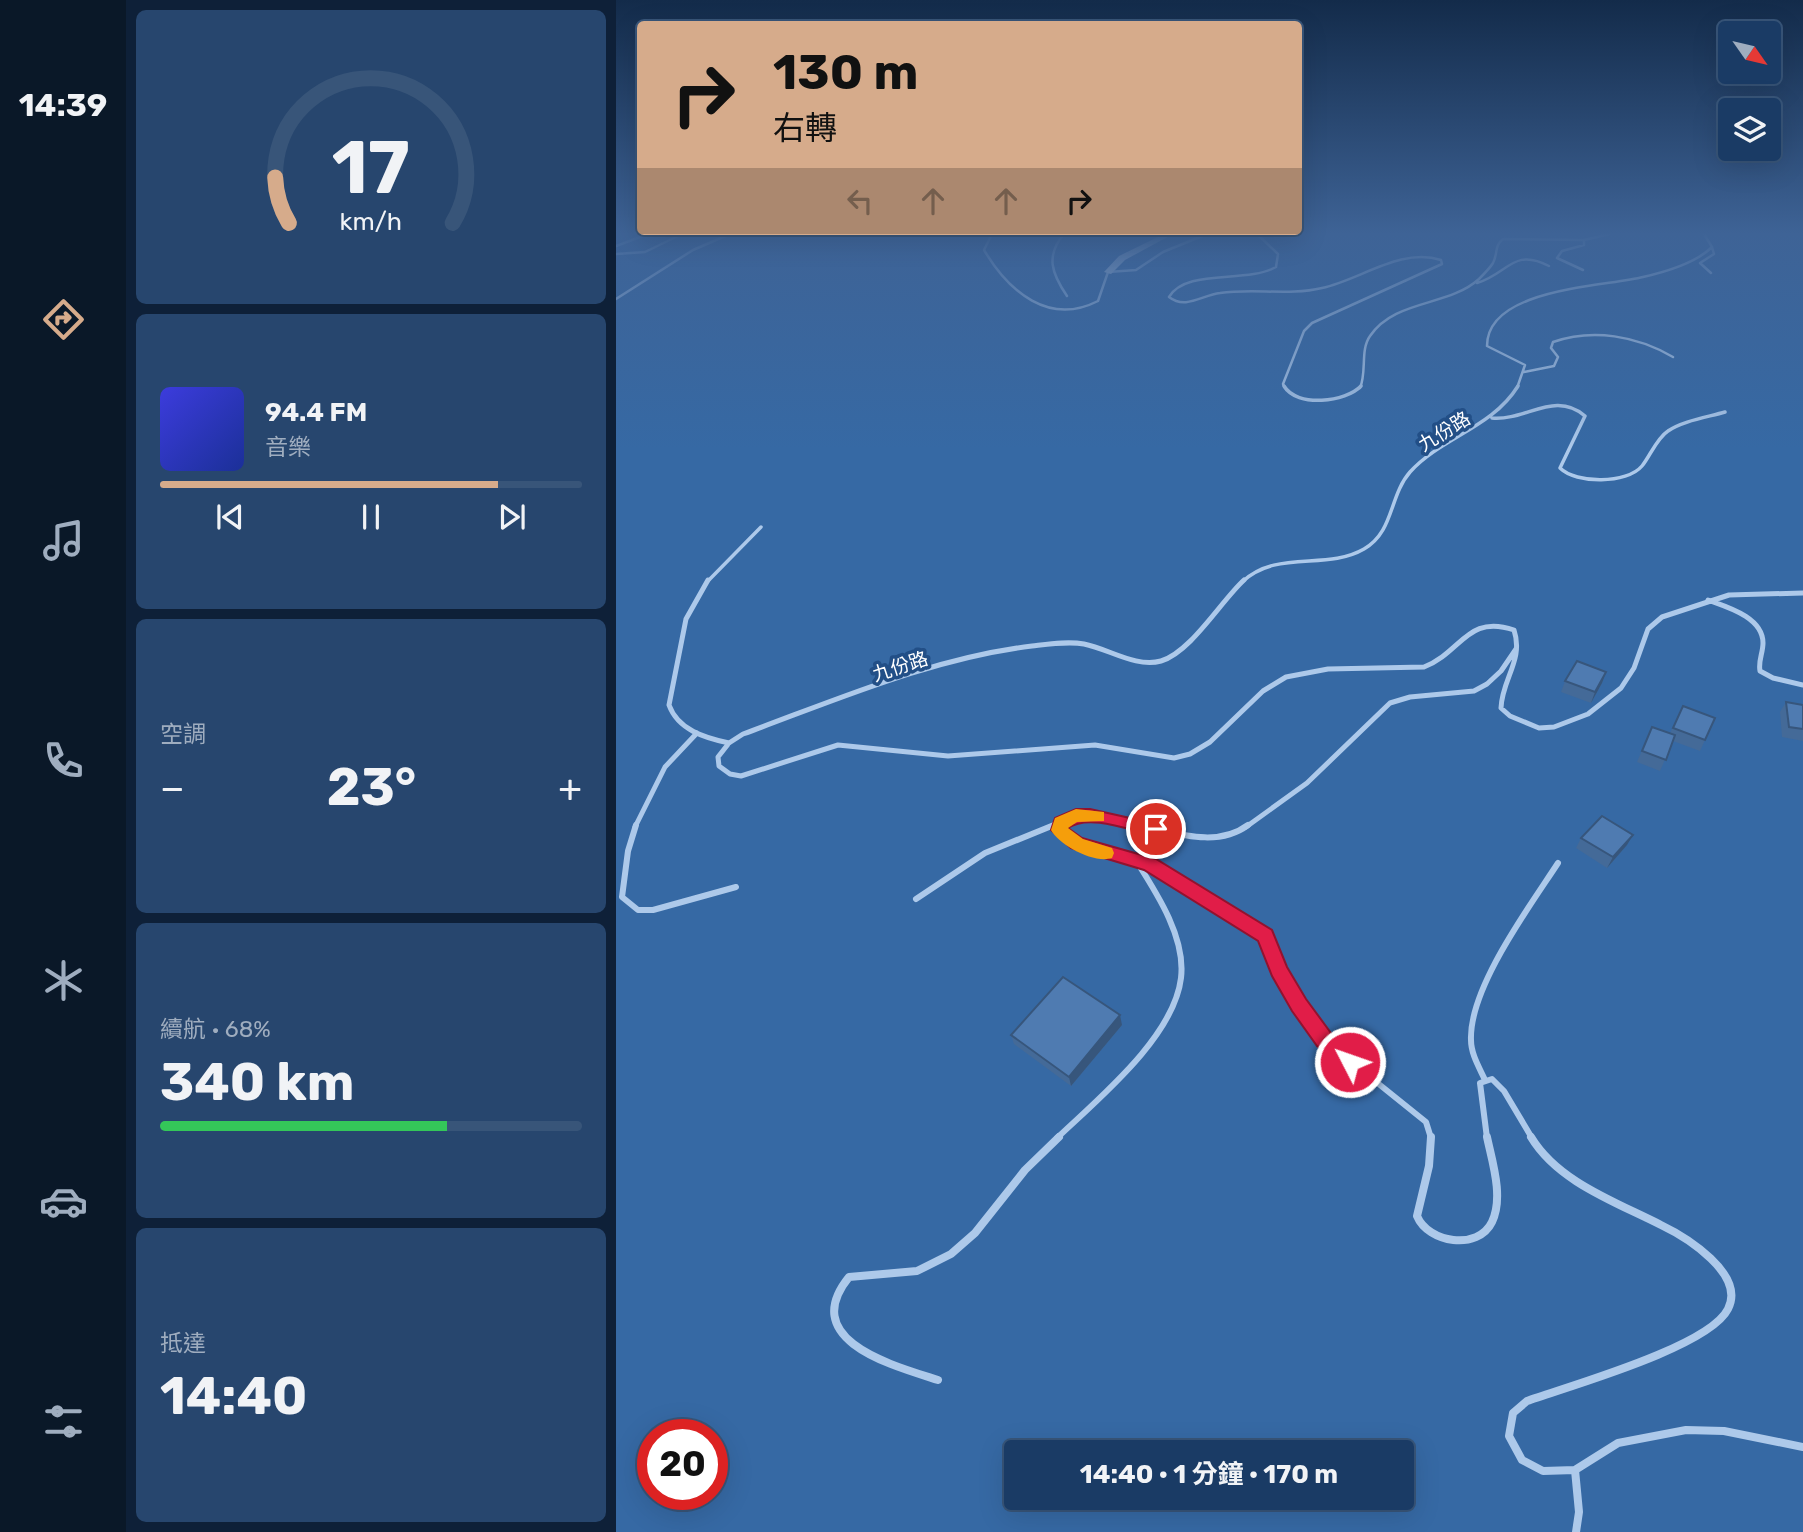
<!DOCTYPE html>
<html lang="zh-TW">
<meta charset="utf-8">
<style>
body{margin:0;font-family:Rubik,"Noto Sans TC",sans-serif;background:#27466e;color:#f1f3f6;height:100vh;display:flex;flex-direction:column;font-size:26px;white-space:nowrap}
*{box-sizing:border-box;margin:0}
p{font-size:23px;color:#9fadbf}
.icon{flex:none;width:38px;height:38px;fill:none;stroke:currentColor;stroke-width:2;stroke-linecap:round;stroke-linejoin:round}
.map{position:relative;flex:1;overflow:hidden}
.panel{display:flex;flex-direction:column;gap:10px;padding:10px;background:#0e2038;width:490px}
.panel>*{flex:none}
.guide{position:absolute;left:21px;top:21px;width:665px;height:214px;border-radius:7px;box-shadow:0 7px 28px #0002,0 0 0 2px #385579;background:#d6ab8b;color:#111;overflow:hidden}
.needle{width:46px;rotate:124deg}
.buttons{position:absolute;left:1102px;top:21px;display:grid;gap:14px}
.buttons a{display:grid;place-items:center;width:63px;height:63px;border-radius:7px;background:#1a3b65;box-shadow:0 7px 28px #0002,0 0 0 2px #385579;font-size:35px}
.speed{position:absolute;left:21px;top:1419px;display:flex;gap:14px;font-size:35px;font-weight:700;text-align:center}
.speed>*{display:grid;place-content:center;width:91px;height:91px;border-radius:50%;background:#1a3b65;box-shadow:0 7px 28px #0002,0 0 0 2px #385579;line-height:1}
.speed .limit{border:10px solid #d22;background:#fff;color:#111}
.pin{position:absolute;display:grid;place-items:center;width:60px;height:60px;color:#fff;margin:-30px;border:4px solid #fff;border-radius:50%;box-shadow:0 2px 7px #0007}
.me{position:absolute;width:77px;margin:-38px;rotate:311deg;stroke-linejoin:round;filter:drop-shadow(0 0 5px #0008)}
.turn{display:flex;align-items:center;gap:24px;height:147px;padding:0 21px;font-size:32px}
.turn .icon{width:91px;height:91px;stroke-width:2.5}
.turn b{display:block;font-size:49px;line-height:60px}
.lanes{display:flex;align-items:center;height:66px;padding:0 21px;background:#0003;justify-content:center;gap:35px;direction:ltr}
.lanes .off{opacity:.35}
.big{font-size:52px;font-weight:700;line-height:1.1}
.panel .tile{flex:1;display:flex;flex-direction:column;justify-content:center;gap:10px;min-width:0;padding:0 24px;border-radius:10px;background:#27466e}
.panel .dial{align-items:center;gap:0}
.dial svg{height:182px;overflow:visible;fill:none;stroke:#385579;stroke-width:7;stroke-linecap:round;text-anchor:middle}
.dial text{fill:#f1f3f6;stroke:none}
.song{display:flex;align-items:center;gap:21px}
.cover{width:84px;height:84px;border-radius:10px;background:linear-gradient(135deg,hsl(240 70% 55%),hsl(230 70% 35%))}
.played{height:7px;border-radius:4px;background:linear-gradient(90deg,#d6ab8b 80%,#385579 80%)}
.keys{display:flex;justify-content:space-around;direction:ltr}
.heat{display:flex;justify-content:space-between;align-items:center;font-size:38px;direction:ltr}
.charge{height:10px;border-radius:5px;background:linear-gradient(90deg,#34c759 68%,#385579 0)}
.trip{position:absolute;left:388px;top:1440px;width:410px;height:70px;border-radius:7px;background:#1a3b65;box-shadow:0 7px 28px #0002,0 0 0 2px #385579;font-weight:700;line-height:70px;text-align:center}
main{display:flex;flex:1;min-height:0}
.tabs{display:flex;flex-direction:column;width:126px;justify-content:space-around;align-items:center;background:#0a1828;color:#9fadbf}
.tabs .icon{width:49px;height:49px}
.tabs .current{color:#d6ab8b}
.tabs b{font-size:32px;color:#f1f3f6}
.map>svg:first-child{display:block}
.green{fill:#3669a4;fill-rule:evenodd}
.lines{fill:none;stroke-linecap:round;stroke-linejoin:round}
.stream{stroke:#a1c4eb;stroke-width:2.5}
.lane-far4{stroke:#adc9ea;stroke-width:2.5}
.lane-far3{stroke:#adc9ea;stroke-width:3.5}
.lane-far2{stroke:#adc9ea;stroke-width:5}
.lane-far1{stroke:#adc9ea;stroke-width:6}
.lane{stroke:#adc9ea;stroke-width:8}
.secondary{fill:#d8e6f8;fill-rule:evenodd}
.wall{fill:#446a98}
.shaded-wall{fill:#37567c}
.building{fill:#4f7bb1;stroke:#37567c;stroke-width:2}
.route{fill:#e11d48;stroke:#92132f;stroke-width:2}
.slow{fill:#f59e0b}
.labels{text-anchor:middle;stroke-width:7;stroke-linejoin:round;paint-order:stroke}
.street-label{font-size:19px;fill:#fff;stroke:#224f87}
</style>
<main>
<nav class="tabs">
<b>14:39</b>
<svg class="icon current" aria-label="directions" viewBox="0 0 24 24"><path d="M12 3l9 9-9 9-9-9zM9 14v-3h6M13 9l2 2-2 2"/></svg>
<svg class="icon" aria-label="music" viewBox="0 0 24 24"><path d="M9 18V5l10-2v13"/><circle cx="6" cy="18" r="3"/><circle cx="16" cy="16" r="3"/></svg>
<svg class="icon" aria-label="phone" viewBox="0 0 24 24"><path d="M5 4h4l2 5-3 2q2 4 5 5l2-3 5 2v4C11 20 4 13 5 4z"/></svg>
<svg class="icon" aria-label="climate" viewBox="0 0 24 24"><path d="M12 3v18M4 7l16 10M4 17L20 7"/></svg>
<svg class="icon" aria-label="car" viewBox="0 0 24 24"><path d="M5 17H2v-5l4-1 3-4h7l3 4 3 1v5h-3M9 17h6M6 11h13"/><circle cx="7" cy="17" r="2"/><circle cx="17" cy="17" r="2"/></svg>
<svg class="icon" aria-label="filters" viewBox="0 0 24 24"><path d="M4 7h16M4 17h16"/><circle cx="9" cy="7" r="2"/><circle cx="15" cy="17" r="2"/></svg>
</nav>
<section class="panel">
<div class="tile dial"><svg viewBox="0 0 100 80">
<path d="M14 69A42 42 0 1 1 86 69"/>
<path d="M14 69A42 42 0 0 1 8 49" stroke="#d6ab8b"/>
<text x="50" y="56" font-size="32" font-weight="700">17</text>
<text x="50" y="72" font-size="11">km/h</text>
</svg></div>
<div class="tile">
<div class="song"><i class="cover"></i><div><b>94.4 FM</b><p>音樂</p></div></div>
<div class="played"></div>
<div class="keys"><svg class="icon" aria-label="previous" viewBox="0 0 24 24"><path d="M18 5L8 12l10 7zM5 5v14"/></svg><svg class="icon" aria-label="pause" viewBox="0 0 24 24"><path d="M8 5v14M16 5v14"/></svg><svg class="icon" aria-label="next" viewBox="0 0 24 24"><path d="M6 5l10 7-10 7zM19 5v14"/></svg></div>
</div>
<div class="tile"><p>空調</p>
<div class="heat"><a>−</a><b class="big">23°</b><a>+</a></div>
</div>
<div class="tile"><p>續航 · 68%</p><b class="big">340 km</b><div class="charge"></div></div>
<div class="tile"><p>抵達</p><b class="big">14:40</b></div>
</section>
<div class="map">
<svg width="1187" height="1532" viewBox="0 0 1187 1532">
<rect width="100%" height="100%" fill="#224f87"/>
<path class="green" d="M0,234h1187v1298h-1187zM37,1435h59v59h-59zM401,1452h385v46h-385z"/>
<g class="lines">
<path class="stream" d="M448,234c-19,22 -12,40 3,62"/>
<path class="lane-far4" d="M376,234l-8,16c25,42 65,76 114,51l10,-29 28,-2 27,-18 44,-18
M641,234l21,20 -2,13c-30,17 -90,1 -107,30 17,13 33,-2 51,-4 34,-5 69,3 102,-5 38,-8 79,-41 119,-28l1,4 -130,59 -8,8 -21,53 2,4
M0,246l32,-12
M0,254l29,-2 37,-18
M967,270l-26,-12 5,-7 22,-6v-5
M1095,273l-11,-10 14,-9 -2,-7
M861,283c31,-9 36,-36 72,-17
M0,299l77,-49 37,-16
M908,372l30,-6 4,-9 -7,-9 2,-6c40,-14 84,-6 120,15
M744,388c7,-16 0,-38 10,-52 25,-37 78,-29 109,-57 4,-4 11,-11 14,-16 5,-9 1,-17 10,-24l81,1 26,-6
M901,388l8,-23 -38,-19c0,-58 116,-59 156,-69 22,-5 53,-14 69,-30l-8,-13"/>
<path class="lane-far3" d="M668,386c13,22 62,16 77,0
M876,418c34,3 63,-28 93,-2l-25,52c16,16 67,16 82,-2 8,-10 15,-28 26,-35 14,-10 40,-14 57,-19
M91,582l54,-55
M626,582c35,-33 84,-11 122,-33 30,-17 25,-53 46,-77 32,-35 82,-44 108,-86"/>
<path class="lane-far2" d="M92,580l-22,39 -17,86c9,25 36,33 60,38
M628,580c-23,21 -53,72 -83,81 -25,7 -52,-12 -77,-17 -16,-3 -35,0 -52,2 -100,12 -196,54 -289,88l-14,9 -11,14 1,9 11,8 11,2 97,-31 110,11 147,-11 79,13 16,-4 20,-12 53,-51 23,-14 42,-8 96,-2c38,-15 43,-53 90,-37 10,30 -12,49 -13,78l9,8 29,12 15,-1 34,-13 33,-26 13,-20 14,-39 14,-12 67,-22 74,-2
M1092,600c19,7 55,17 55,43 0,10 -5,18 -3,28l13,7 30,7
M19,827l30,-60 32,-34
M433,827l12,-4
M444,827l1,-4 15,-7h14l58,11
M630,827l61,-44 83,-80 20,-6 64,-6 13,-7 14,-13 15,-22"/>
<path class="lane-far1" d="M20,825l-8,26 -6,46 16,13h15l83,-23
M444,825l-1,5 18,13 72,21 116,71 14,36 45,69 102,82 5,16
M522,825c36,7 78,24 110,0
M300,899l69,-46 69,-28
M869,1080c-6,-13 -14,-26 -14,-40 -2,-52 59,-134 87,-177
M441,1138c41,-39 117,-101 124,-160 5,-41 -25,-86 -46,-119
M871,1138l-7,-55 12,-4 12,12 28,47"/>
<path class="lane" d="M815,1137l-2,29 -12,50c11,27 61,35 75,6 12,-25 0,-61 -5,-85
M915,1137c27,45 85,65 130,88 25,12 85,49 67,84 -19,38 -159,77 -201,92l-14,12 -4,23 13,24 21,11 32,-1 43,-27 68,-13 38,1 79,16
M322,1380c-47,-15 -140,-40 -89,-103l68,-6 34,-17 24,-21 50,-63 34,-33
M959,1470l4,42 -3,20"/>
<path class="secondary" d="M548,234h9l-48,26 -14,14 -7,-2 15,-16z"/>
</g>
<path class="wall" d="M990,672l-4,11 -11,20 -30,-11 4,-11z
M1170,702l17,3v36l-21,-4 -2,-25z
M1067,706l22,34 -5,11 -27,-10 -13,30 -23,-9 15,-35 18,6z
M965,838l46,7 -20,23 -31,-20z
M506,1025l-51,61 -57,-42 -3,-9z"/>
<path class="shaded-wall" d="M990,672l-4,11 -11,20 4,-11z
M1017,835l-6,10 -20,23 6,-11z
M504,1015l2,10 -51,61 -2,-9z"/>
<path class="building" d="M961,661l29,11 -11,20 -30,-11z
M1170,702l17,3v24l-14,-2z
M1067,706l32,12 -10,22 -32,-12z
M1036,727l23,8 -9,25 -24,-9z
M986,816l31,19 -20,22 -32,-19z
M447,977l57,38 -51,62 -58,-42z"/>
<linearGradient id="sky" x2="0" y2="1"><stop stop-color="#132b4a"/><stop offset="0.52" stop-color="#3e6396"/><stop offset="1" stop-color="#3e6396" stop-opacity="0"/></linearGradient>
<rect width="1187" height="449" fill="url(#sky)"/>
<path class="route" d="M460,809h14l71,16 3,4 -3,5 -5,2c-25,-5 -66,-23 -88,-8l14,10 74,21 116,71 15,37 19,32 25,34 27,23 3,6 -3,7 -8,3 -33,-26 -25,-35 -20,-35 -14,-35 -114,-71 -73,-22 -20,-18 4,-12z"/>
<path class="slow" d="M460,809l28,3v9l-27,1 -9,6 15,11 29,9 2,5 -2,5c-18,6 -53,-13 -61,-28l4,-12z"/>
<g class="labels">
<g class="street-label">
<text transform="translate(828 431) rotate(-32)" y="7">九份路</text>
<text transform="translate(284 666) rotate(-18)" y="7">九份路</text>
</g>
</g>
</svg>
<div class="buttons">
<a><svg class="needle" viewBox="-14 -14 28 28"><path d="M0-13l5 13h-10z" fill="#e53935"/><path d="M0 13l5-13h-10z" fill="#9fadbf"/></svg></a>
<a><svg class="icon" aria-label="layers" viewBox="0 0 24 24"><path d="M12 4l9 5-9 5-9-5zM3 14l9 5 9-5"/></svg></a>
</div>
<div class="speed"><div class="limit">20</div></div>
<div class="pin" style="left:540px;top:829px;background:#d93025"><svg class="icon" aria-label="arrive" viewBox="0 0 24 24"><path d="M6 21V4h12l-3 4 3 4H6"/></svg></div>
<svg class="me" style="left:734px;top:1062px" viewBox="-20 -20 40 40"><circle r="17" fill="#e11d48" stroke="#fff" stroke-width="3"/><path d="M0-11L8 9 0 5-8 9z" fill="#fff"/></svg>
<div class="trip">14:40 · 1 分鐘 · 170 m</div>
<div class="guide">
<div class="turn"><svg class="icon" aria-label="right" viewBox="0 0 24 24"><path d="M7 20v-9h11M14 6l5 5-5 5"/></svg><div><b>130 m</b>右轉</div></div>
<div class="lanes"><svg class="icon off" aria-label="left" viewBox="0 0 24 24"><path d="M17 20v-9H6M10 6l-5 5 5 5"/></svg><svg class="icon off" aria-label="ahead" viewBox="0 0 24 24"><path d="M12 20V5M6 11l6-6 6 6"/></svg><svg class="icon off" aria-label="ahead" viewBox="0 0 24 24"><path d="M12 20V5M6 11l6-6 6 6"/></svg><svg class="icon" aria-label="right" viewBox="0 0 24 24"><path d="M7 20v-9h11M14 6l5 5-5 5"/></svg></div>
</div>
</div>
</main>
